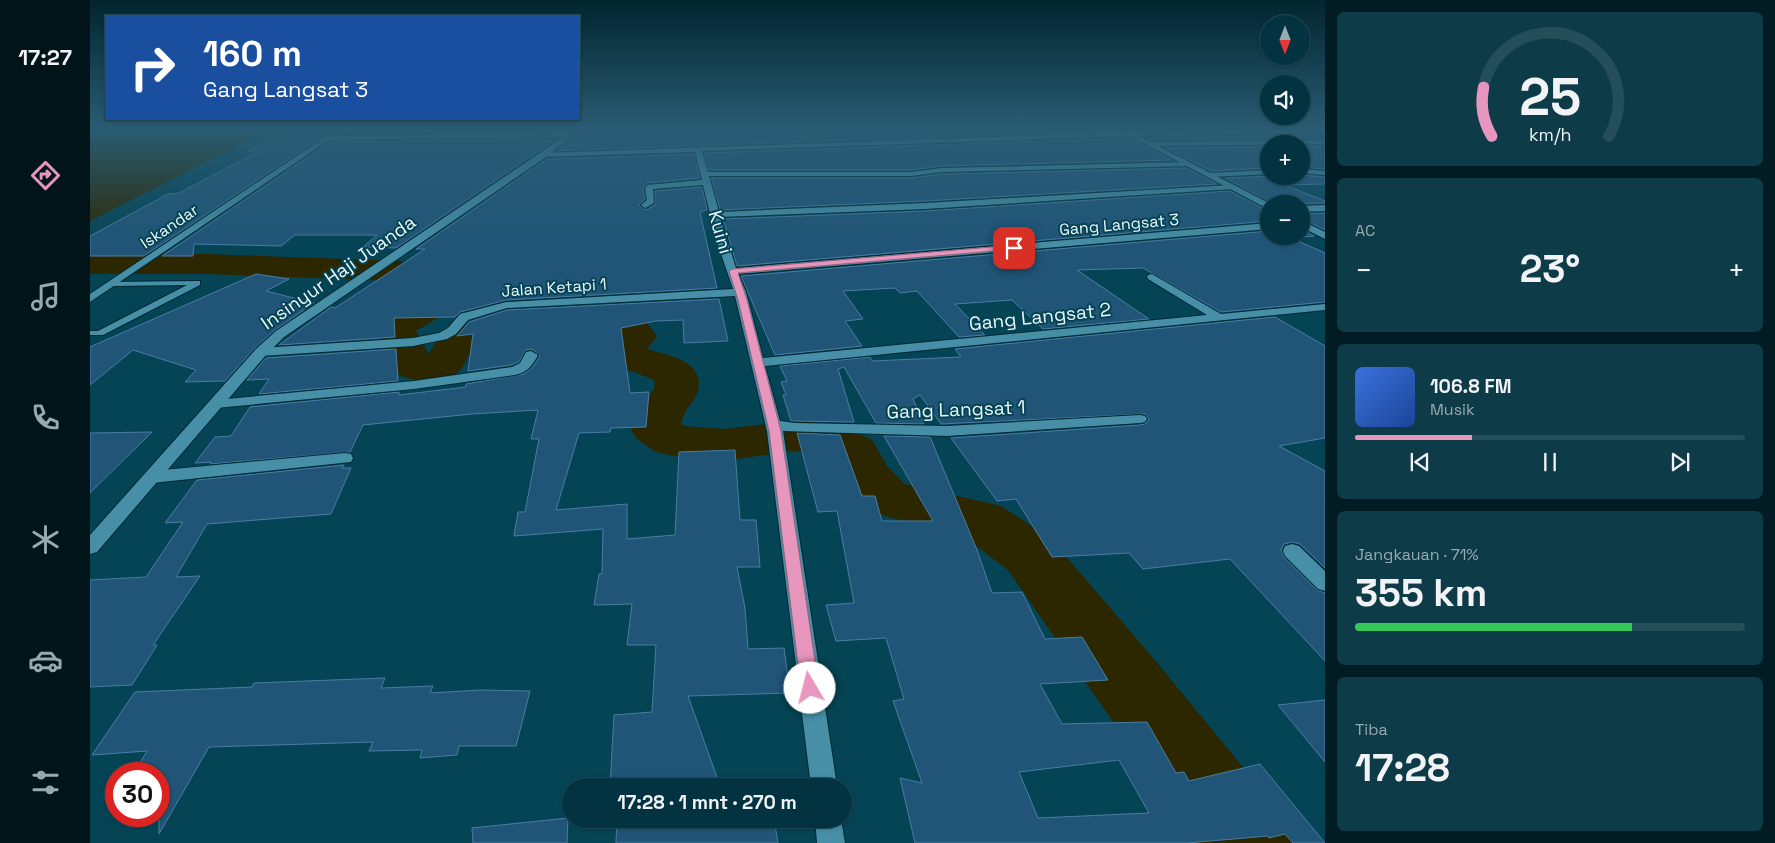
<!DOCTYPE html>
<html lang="id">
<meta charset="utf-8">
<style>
body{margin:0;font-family:"Space Grotesk",sans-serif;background:#0d3b47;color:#f1f3f6;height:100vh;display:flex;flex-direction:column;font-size:19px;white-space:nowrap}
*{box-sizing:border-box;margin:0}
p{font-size:16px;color:#97aab1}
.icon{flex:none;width:28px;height:28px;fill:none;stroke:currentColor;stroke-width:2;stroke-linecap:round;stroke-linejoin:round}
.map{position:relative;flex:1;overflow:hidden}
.side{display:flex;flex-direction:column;gap:12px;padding:12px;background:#021c23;width:450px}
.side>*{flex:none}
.banner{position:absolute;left:15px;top:15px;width:475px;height:105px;border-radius:0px;box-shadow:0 1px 4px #0004,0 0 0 1px #244e59;background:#1a4fa0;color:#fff;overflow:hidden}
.needle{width:32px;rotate:180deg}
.buttons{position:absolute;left:1170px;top:15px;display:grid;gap:10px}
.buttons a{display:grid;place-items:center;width:50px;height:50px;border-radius:50%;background:#033340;box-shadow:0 1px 4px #0004,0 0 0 1px #244e59;font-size:25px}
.speed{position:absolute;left:15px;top:762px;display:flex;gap:10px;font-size:25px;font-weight:700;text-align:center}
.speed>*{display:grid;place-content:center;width:65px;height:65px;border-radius:50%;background:#033340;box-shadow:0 1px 4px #0004,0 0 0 1px #244e59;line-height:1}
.speed .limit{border:8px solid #d22;background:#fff;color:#111}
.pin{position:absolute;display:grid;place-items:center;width:42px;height:42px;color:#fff;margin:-21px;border-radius:10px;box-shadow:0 2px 8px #0006}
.me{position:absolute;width:55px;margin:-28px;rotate:352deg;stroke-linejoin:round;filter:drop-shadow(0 0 4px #0008)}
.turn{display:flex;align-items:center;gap:18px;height:105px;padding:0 15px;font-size:22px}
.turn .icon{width:65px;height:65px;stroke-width:2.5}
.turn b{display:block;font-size:35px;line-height:42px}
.big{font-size:38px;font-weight:800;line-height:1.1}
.side .widget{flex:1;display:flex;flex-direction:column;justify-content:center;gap:8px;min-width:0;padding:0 18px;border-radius:8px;background:#0d3b47}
.side .dial{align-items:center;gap:0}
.dial svg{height:130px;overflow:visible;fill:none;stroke:#244e59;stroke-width:7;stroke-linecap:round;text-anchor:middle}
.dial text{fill:#f1f3f6;stroke:none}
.song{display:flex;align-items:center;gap:15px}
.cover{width:60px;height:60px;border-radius:8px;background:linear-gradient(135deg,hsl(220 70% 55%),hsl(220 70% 35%))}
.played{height:5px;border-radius:2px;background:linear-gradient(90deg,#e797bd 30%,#244e59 30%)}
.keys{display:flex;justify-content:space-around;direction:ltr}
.heat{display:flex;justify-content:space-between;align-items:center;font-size:28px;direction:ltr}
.charge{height:8px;border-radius:4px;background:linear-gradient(90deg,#34c759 71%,#244e59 0)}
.trip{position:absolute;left:472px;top:778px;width:290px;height:50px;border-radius:25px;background:#033340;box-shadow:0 1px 4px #0004,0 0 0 1px #244e59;font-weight:800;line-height:50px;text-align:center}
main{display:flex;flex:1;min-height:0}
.menu{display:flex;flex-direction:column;width:90px;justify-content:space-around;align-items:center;background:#01141a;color:#97aab1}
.menu .icon{width:35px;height:35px}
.menu .active{color:#e797bd}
.menu b{font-size:22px;color:#f1f3f6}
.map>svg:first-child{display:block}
.water{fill:#2d2700}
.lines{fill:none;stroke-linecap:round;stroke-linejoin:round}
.river{fill:#2d2700;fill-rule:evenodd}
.building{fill:#205578;stroke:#4a7da3;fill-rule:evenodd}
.lane-casing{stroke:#002935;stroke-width:2}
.street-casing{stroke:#002935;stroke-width:2}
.secondary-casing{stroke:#002935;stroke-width:2}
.lane{fill:#468fa7;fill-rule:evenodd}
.street{fill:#468fa7;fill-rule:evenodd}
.secondary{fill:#468fa7;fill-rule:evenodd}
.route{fill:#e797bd;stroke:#96627b}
.labels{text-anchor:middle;stroke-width:4;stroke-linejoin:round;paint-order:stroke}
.far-street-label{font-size:16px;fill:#eaf8fd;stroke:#044455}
.street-label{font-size:19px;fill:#eaf8fd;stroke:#044455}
</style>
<main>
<nav class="menu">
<b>17:27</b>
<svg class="icon active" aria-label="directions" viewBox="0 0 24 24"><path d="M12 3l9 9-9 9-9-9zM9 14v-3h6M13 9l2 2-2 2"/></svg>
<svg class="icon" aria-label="music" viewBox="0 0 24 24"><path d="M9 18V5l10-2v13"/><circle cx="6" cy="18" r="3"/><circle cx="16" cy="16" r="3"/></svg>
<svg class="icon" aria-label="phone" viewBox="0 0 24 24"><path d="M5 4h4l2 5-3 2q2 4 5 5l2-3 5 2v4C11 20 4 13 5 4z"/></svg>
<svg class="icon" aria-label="climate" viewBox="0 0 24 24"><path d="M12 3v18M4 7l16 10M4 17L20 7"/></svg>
<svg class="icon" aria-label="car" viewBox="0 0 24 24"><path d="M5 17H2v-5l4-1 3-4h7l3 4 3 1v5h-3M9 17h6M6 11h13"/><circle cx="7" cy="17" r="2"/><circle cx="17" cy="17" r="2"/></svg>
<svg class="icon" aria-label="filters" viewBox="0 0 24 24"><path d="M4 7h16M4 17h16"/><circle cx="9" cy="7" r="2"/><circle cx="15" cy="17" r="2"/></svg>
</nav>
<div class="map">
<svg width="1235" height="843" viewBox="0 0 1235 843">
<rect width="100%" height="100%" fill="#044455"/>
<path class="water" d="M0,129h181l-181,92z"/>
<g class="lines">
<path class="river" d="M0,254h116l195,7 63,14 5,7 -14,26 -39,23 13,23 11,-20c20,-9 41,-11 63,-14 47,-7 96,-12 142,0l12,16 -10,13c17,5 52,11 52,34 -1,4 0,7 -2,11 -7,13 -12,14 -16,30l3,2 40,3 68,-8 38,3 17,4 25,12 15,26 18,18 96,22 49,32 99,115 131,159 12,31h-95l-189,-273 -45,-34 -94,-24 -23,-24 -13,-28 -14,-7 -27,-2 -68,10 -51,-5 -17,-4 -18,-12 -7,-10 8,-22 15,-19 1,-8c-17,-10 -45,-12 -56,-27l14,-17 -64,1 -72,9 -6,3c-14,38 -36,35 -71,26l-6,-9 -18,-40 5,-8 47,-26 3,-5 -30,-7 -195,-7h-116z"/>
</g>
<path class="building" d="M326,129h154l-3,2 -226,3 4,-4z
M492,129h214l4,4 58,-4h244l3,2 -548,20z
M242,130l-188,126h-54v-20l78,-42 11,-1 80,-42h-11l33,-19z
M1220,135l8,3 -167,2 -5,-2z
M1040,138l42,22 -230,6 -31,4h-202l-5,-17z
M466,139l-160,109 -33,-1 14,-12h-82l-14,11 -87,-2 -1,12h-31l168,-114z
M1211,146h24v23l-24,-2z
M1179,147v21l-58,3 -45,-23z
M604,154l6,24 -53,5 -4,6 2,10 -6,6 7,5 9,-5v-14l47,-4 5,23 -7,2 17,76 -211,12 -46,12 -5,5 -61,1 1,19 -116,8 52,-38 4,1 90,-59h-9l131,-90z
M1096,168l31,16 -292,17 -205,9 -9,-32h200l31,-4z
M1211,175l24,2v7l-40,1 40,16v2l-52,1 -48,-26z
M1140,191l39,20v10l-532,45 -14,-47 202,-8z
M1235,213v17l-24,-12v-4z
M1211,229l13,7 -23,2 34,15v49l-104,10 -78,-44 -66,2 72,49 -106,10 -31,-29 -57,4 30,31 -26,2 -42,-46 -17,2 -5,-5 -52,3 20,28 -18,2 17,25 -87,9 -34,-79 528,-45v5h32z
M166,274l33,5 -23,12 48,12 -39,27 -20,18 -30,33 -40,1 11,-12 -63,-20 -43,35v-38z
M629,299l9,42 -44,2 -1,-23 -27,1 -35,7 9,65 19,-1 -3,35 -35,1 -1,4 -31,1 -23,77 71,-6v35l48,-4 4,-83 56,-2 5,70h16l4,47h-23l8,41 3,41 36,-1 6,45 -102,3 31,87 49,-5 1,8h-159l4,-71 38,-3 4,-67h-29l5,-41 -38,1 5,-31h3l1,-45 -89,7 4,-24h7l14,-73h-8l7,-29 -66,4 -109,11 -13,27 -140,12 1,-2 -16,1 20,-26 16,-1 19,-29 149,-15v3l67,-8v-3l58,-10 9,-7 7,-11 -8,-7 -6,1 -7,12 -8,3 -43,6 5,-37 -16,2 12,-14 38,-12z
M1185,317l50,29v92l-46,8 46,25v97l-25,-24 -7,-2 -9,2 -3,6 3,7 33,33 8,3v68l-95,-102 -87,10 -14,-16 -77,4 -36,-58 -19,2 -46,-63 189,-13 5,-1 4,-4 -4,-6 -204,10 -21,-29 -7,4 11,25 -48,-1 -32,-56 -6,2 16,53 -59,-1h-4l-8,-26h3l-5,-13 6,-1 -7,-15 90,-9 2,4 89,-4 -6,-8z
M306,349l2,32 -139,13 10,-15 -22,1 19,-22z
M62,432l-62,61v-60z
M707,433l43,2 22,61h13l7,25h51l-49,-85 46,1 47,113 15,43 30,-1 23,47 37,-2 26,43 -68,4 22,40 85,-2 29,51 8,-1 5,9 71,-17 65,79h-32l-8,-9 -16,4 -1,-2 -81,7h-272l-15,-65 22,5 -29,-82 11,-2 -18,-61 -50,3 -10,-36 28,-2 -17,-92 -19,1zM1029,760l30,53 -111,5 -19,-46z
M254,465l-2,3h9l-20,46 -124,10 -31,53 24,-1 -47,69h4l-25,40 -42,2v-107l56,-3 37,-55 -18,1 32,-43z
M295,678l-4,10 52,-2 -3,7 51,-3 49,1 -14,55h-57l-2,9 -37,3 2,-8 -53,1 4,-9 -164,5 -50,87v-60h-26l14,-23 -55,4 43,-63 117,-5 2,-4z
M1235,700v62l-47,-57z
M478,818l-1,25h-94l-1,-15z
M527,819h157l4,24h-162z"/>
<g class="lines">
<defs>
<path id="lane" d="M1211,169l24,2v4l-24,-2z
M1179,170v4l-60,3 -3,-2 3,-2z
M107,281h3v4l-97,50h-13v-4h8l89,-46 -74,1h-3v-4z"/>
<path id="street" d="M247,129h7l-9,7 233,-3 3,2 -3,2 -239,3 -239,162v-8z
M1235,129v4l-196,3 -427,15 6,21h203l31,-4 246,-6 4,2 -4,2 -246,6 -31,4h-202l10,36 206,-9 307,-18 4,2 -4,2 -307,20 -205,8 16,51 533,-45v6l-531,45 8,18 17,66 444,-43 -59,-36 -1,-2 1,-2 4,-1 69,40 104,-10v6l-560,56 15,55 15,2 152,3 193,-11 5,1 2,3 -2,3 -5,1 -193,13 -164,-5 54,355h-26l-44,-355 -32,-135 -228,12 -39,12 -12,14 -9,5 -34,7 -152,10 -6,-4 6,-4 152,-10 26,-5 9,-5 12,-14 46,-12 227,-13 -15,-44 -15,-60 -50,4 1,14 -9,5 -4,-3 6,-5 -2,-11 2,-4 55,-5 -7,-28 -155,5 -1,-2 4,-2 586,-21z
M1235,140v4l-175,2 -3,-2 3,-2z
M1235,205v6l-24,1v-6z
M441,351l7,4c-6,11 -10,17 -23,20l-101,14 -198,19 -5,-1 -2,-3 2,-3 5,-1 198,-19 98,-14 8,-4 6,-11z
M255,453l6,1 2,4 -2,4 -199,21 -6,-2 -2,-4 2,-4 6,-2z
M1202,544l7,2 26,25v20l-7,-2 -33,-33 -2,-5 2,-5z
M725,819h26l4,24h-28z"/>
<path id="secondary" d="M483,129h7l-34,28 -262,180 -18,18 -169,197 -7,2v-19l166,-186 20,-18 264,-178z
M1027,129h8l146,75h-2v5l-3,-1z
M1211,220l24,12v7l-24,-12z"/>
</defs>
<use href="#lane" class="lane-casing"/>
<use href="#street" class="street-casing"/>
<use href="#secondary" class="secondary-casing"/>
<use href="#lane" class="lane"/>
<use href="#street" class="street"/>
<use href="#secondary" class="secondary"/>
</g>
<linearGradient id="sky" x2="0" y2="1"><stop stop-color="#02252f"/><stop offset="0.52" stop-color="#295c73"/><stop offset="1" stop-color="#295c73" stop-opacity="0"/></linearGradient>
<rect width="1235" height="247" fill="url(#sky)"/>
<path class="route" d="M924,245l4,3 -1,1 -279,24 9,27 34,131 38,257 -3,6 -6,2 -6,-2 -3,-6 -32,-257 -31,-131 -9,-29 4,-2z"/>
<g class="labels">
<g class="far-street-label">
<text transform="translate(1029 224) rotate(-5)" y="6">Gang Langsat 3</text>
<text transform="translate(79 226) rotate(-34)" y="6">Iskandar</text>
<text transform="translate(464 287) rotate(-4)" y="6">Jalan Ketapi 1</text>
</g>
<g class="street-label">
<text transform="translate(631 232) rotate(74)" y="7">Kuini</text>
<text transform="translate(248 272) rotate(-35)" y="7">Insinyur Haji Juanda</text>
<text transform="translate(950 316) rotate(-6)" y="7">Gang Langsat 2</text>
<text transform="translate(866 409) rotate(-2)" y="7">Gang Langsat 1</text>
</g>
</g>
</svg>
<div class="buttons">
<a><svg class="needle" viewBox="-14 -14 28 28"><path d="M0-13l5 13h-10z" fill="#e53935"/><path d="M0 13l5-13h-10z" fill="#97aab1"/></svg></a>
<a><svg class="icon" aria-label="sound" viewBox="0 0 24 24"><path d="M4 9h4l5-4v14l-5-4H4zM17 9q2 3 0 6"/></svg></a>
<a>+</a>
<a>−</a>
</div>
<div class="speed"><div class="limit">30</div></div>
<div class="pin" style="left:924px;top:248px;background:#d93025"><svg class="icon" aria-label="arrive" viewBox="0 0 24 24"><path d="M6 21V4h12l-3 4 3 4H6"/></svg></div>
<svg class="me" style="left:720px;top:688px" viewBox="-20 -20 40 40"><circle r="19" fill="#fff"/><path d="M0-13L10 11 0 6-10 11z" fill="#e797bd"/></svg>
<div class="trip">17:28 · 1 mnt · 270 m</div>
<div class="banner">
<div class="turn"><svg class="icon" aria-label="right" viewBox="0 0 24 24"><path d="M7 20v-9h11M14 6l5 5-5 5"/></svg><div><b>160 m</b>Gang Langsat 3</div></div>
</div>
</div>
<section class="side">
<div class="widget dial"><svg viewBox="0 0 100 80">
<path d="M14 69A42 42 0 1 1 86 69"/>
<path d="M14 69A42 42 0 0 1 9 39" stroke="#e797bd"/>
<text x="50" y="56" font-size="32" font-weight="700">25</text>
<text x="50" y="72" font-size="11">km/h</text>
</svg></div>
<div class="widget"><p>AC</p>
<div class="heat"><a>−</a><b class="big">23°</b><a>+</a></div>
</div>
<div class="widget">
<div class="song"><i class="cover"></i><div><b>106.8 FM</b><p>Musik</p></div></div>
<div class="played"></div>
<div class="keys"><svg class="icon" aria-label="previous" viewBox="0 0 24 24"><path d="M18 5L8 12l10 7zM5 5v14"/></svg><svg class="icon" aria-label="pause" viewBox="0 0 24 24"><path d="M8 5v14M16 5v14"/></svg><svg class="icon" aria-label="next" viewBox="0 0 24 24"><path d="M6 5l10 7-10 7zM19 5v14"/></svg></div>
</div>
<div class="widget"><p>Jangkauan · 71%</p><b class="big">355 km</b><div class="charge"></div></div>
<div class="widget"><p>Tiba</p><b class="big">17:28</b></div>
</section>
</main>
